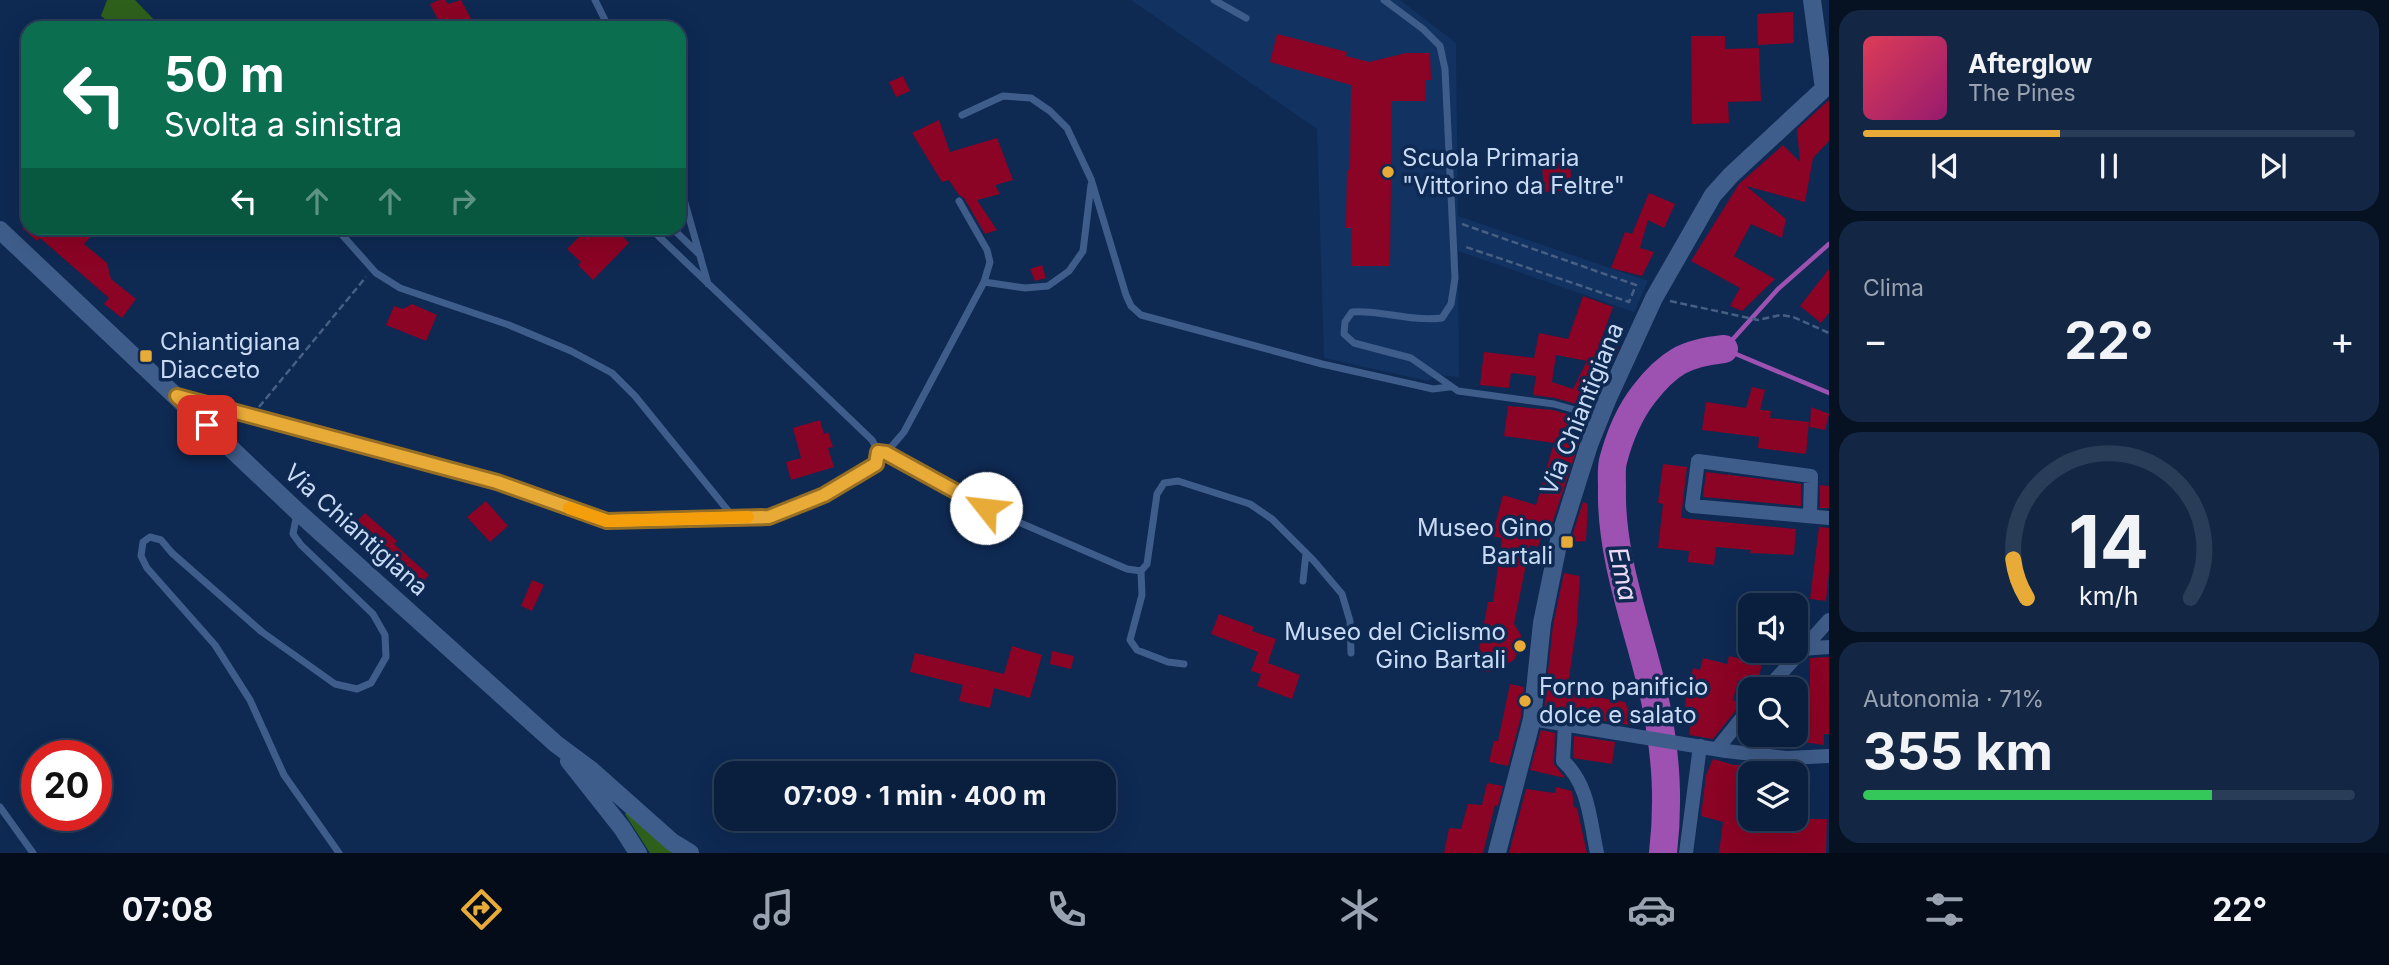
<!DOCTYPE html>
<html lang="it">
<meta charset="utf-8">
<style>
body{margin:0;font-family:Inter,sans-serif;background:#132745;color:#f1f3f6;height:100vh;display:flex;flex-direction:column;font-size:26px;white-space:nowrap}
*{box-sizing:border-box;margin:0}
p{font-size:23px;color:#99a2b0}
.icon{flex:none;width:38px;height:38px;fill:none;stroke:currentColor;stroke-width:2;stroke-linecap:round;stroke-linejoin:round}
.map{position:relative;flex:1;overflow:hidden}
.details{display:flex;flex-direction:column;gap:10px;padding:10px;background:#061122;width:560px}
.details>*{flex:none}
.guide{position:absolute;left:21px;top:21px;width:665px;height:214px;border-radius:21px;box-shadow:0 7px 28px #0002,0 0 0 2px #2a3d58;background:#0b6e4f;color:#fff;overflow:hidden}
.buttons{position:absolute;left:1738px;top:593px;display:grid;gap:14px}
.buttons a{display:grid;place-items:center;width:70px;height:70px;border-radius:14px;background:#0a1f3e;box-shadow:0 7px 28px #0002,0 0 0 2px #2a3d58;font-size:35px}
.speed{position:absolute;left:21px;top:740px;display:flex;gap:14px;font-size:35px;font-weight:700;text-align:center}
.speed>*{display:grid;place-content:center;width:91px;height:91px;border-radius:50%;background:#0a1f3e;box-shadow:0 7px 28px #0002,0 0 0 2px #2a3d58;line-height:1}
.speed .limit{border:10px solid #d22;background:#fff;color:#111}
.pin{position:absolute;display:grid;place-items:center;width:60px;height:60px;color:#fff;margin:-30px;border-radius:14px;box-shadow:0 4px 10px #0006}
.me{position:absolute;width:77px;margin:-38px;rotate:299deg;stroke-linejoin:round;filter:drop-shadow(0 0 5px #0008)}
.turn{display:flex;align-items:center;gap:24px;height:147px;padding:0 28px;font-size:32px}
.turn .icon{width:91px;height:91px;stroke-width:2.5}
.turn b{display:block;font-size:49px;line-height:60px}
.lanes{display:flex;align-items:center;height:66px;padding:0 28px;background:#0003;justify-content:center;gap:35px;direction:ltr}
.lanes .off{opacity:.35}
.big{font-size:52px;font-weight:700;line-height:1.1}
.details .widget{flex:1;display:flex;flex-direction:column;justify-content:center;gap:10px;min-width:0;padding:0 24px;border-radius:21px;background:#132745}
.details .dial{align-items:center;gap:0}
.dial svg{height:182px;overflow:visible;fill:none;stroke:#2a3d58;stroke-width:7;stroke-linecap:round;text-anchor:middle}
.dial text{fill:#f1f3f6;stroke:none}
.song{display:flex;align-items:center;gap:21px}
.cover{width:84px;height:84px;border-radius:10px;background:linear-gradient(135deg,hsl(350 70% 55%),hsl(320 70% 35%))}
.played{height:7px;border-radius:4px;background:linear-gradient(90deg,#e9ab38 40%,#2a3d58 40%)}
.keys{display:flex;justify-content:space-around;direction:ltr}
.heat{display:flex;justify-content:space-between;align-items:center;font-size:38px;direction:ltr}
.charge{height:10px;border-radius:5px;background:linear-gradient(90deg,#34c759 71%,#2a3d58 0)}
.trip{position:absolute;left:714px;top:761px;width:402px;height:70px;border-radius:21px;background:#0a1f3e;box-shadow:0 7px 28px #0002,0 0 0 2px #2a3d58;font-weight:700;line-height:70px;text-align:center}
.tabs{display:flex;height:112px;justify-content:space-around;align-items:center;background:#040c19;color:#99a2b0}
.tabs .icon{width:49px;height:49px}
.tabs .active{color:#e9ab38}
.tabs b{font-size:32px;color:#f1f3f6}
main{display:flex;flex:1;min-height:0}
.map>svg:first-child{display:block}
.built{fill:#123261}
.green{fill:#2e601b}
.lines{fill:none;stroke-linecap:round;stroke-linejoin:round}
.stream{stroke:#9d52b2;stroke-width:4.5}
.river{stroke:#9d52b2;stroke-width:28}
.building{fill:#8b0325;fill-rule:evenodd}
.path{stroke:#475f83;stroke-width:2.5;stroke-dasharray:7 3.5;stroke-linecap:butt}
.service{stroke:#3f5d8a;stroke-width:7}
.minor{stroke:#3f5d8a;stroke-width:14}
.tertiary{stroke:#3f5d8a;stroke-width:18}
.route-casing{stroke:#976f24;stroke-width:18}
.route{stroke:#e9ab38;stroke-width:12}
.slow{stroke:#f59e0b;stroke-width:12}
.poi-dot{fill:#e9ab38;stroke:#0e2952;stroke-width:2.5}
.labels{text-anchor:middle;stroke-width:7;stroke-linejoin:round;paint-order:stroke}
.poi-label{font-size:24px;fill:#c8daf4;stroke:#0e2952;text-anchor:start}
.street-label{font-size:24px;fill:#c8daf4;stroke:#0e2952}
.water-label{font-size:26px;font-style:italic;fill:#eddaf3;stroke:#0e2952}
</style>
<main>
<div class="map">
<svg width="1829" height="853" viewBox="0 0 1829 853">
<rect width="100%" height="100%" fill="#0e2952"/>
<path class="built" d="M1131,0h269l56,43 2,173 190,65 -14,31 -176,-61 1,126 -23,-2 -8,6 -104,-23 -7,-229z"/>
<path class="green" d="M107,0h28l27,28h-45l-16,-12z
M629,811l49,42h-28l-25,-39z"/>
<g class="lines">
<path class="stream" d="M1829,244l-51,45 -54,60 105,44"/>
<path class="river" d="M1663,853c6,-52 3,-97 -7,-148 -15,-72 -46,-143 -44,-218 0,-8 -1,-18 1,-26 6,-23 17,-49 31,-67 24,-31 41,-41 80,-45"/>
</g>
<path class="building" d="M439,0h6l3,4 13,-4 15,28h-34l-12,-24z
M1793,12l1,31 -36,2 -1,-31z
M1277,34l70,18 -1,4 23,6 37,-9h24l1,27h-5l-1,21h-33l-2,165h-39l1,-38h-6l1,-58h3l1,-85 -81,-23z
M1691,36h34v13l34,-1 2,53 -33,1 1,21 -37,1z
M903,76l7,15 -14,6 -7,-15z
M1829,100v41l-16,17 -8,44 -59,-16 40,33 -4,19 -31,-14 -17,32 41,23 -33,32 -12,-5 10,-18 -49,-27 48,-77 44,-39 17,17 -3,-33z
M939,120l11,32 47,-14 16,42 -18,5 5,9 -23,6 20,30 -12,4 -21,-36 -5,-3 -10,-15 -7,2 -30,-49z
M1570,162l2,28 -28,2 -2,-28z
M1649,193l26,11 -11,24 -16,-8 -8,28 14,4 -12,24 -31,-8 14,-36 7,2z
M22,228h76l-14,16 23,19 4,16 25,20 -14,19 -18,-14 5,-6 -69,-60 -3,3z
M603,228h11l15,15 -36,37 -15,-15 3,-3 -14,-13 19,-19 8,7z
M1042,265l4,13 -11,3 -5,-12z
M1829,269v44l-8,10 -21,-17z
M1583,296l30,11 -12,33 18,8 -29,60 -35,-10 -22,-3 3,-19 -25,-3 -2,15 -29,-3 4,-33 50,6 5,-25 29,6zM1556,355l31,6 -14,28 -21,-7z
M412,304l25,11 -11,26 -40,-16 8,-19 9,3z
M1752,387l13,3 -5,20 11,1 -1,7 39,4 -3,32 -48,-6 1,-11 -57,-7 4,-28 40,6z
M1508,406l45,4 34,10 -38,113 -6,-2 -5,16 -8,-2 -16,79 7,11 -3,16 -4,9 -24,12 -15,-2 13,-68h5l9,-64 -10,-2 11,-41 33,10 18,-62 -50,-7z
M1811,407l18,7 -4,16 -15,-3z
M820,420l4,14 4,-2 5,15 -5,1 6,19 -43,13 -5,-18 15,-4 -8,-30z
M1663,464l24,3 -6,51 115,11 -2,26 -44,-2 1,-3 -35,-3 -2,18 -26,-3 1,-11 -31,-3 5,-44 -5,-1z
M1706,472l95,12v22l-98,-9z
M1820,485l9,1v22h-9z
M486,501l22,25 -18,16 -23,-25z
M1583,502l5,2 -2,37 -16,1z
M365,513l32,28 -3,3 35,31 -16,18 -70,-61 13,-14 2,2z
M1819,527l10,1v44l-3,29 -16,-2z
M1564,573l16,3 -3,47 -10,69 58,10 11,24 -92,-15 9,-86z
M532,580l12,5 -12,26 -11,-5z
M1796,607l13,1 -2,14 -11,-1z
M1219,614l35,13 -2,4 24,8 -8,24 32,12 -8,24 -35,-13 4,-12 -10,-3 7,-19 -47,-18z
M1012,646l30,9 -12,43 -36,-10 -4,20 -31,-7 4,-16 -53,-13 5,-19 89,21z
M1052,651l22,5 -3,13 -21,-5z
M1729,656l33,8 -5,21 -19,-4 -5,19 8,4 -28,35 -24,-4 3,-19 -7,-2 1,-26 2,1 5,-21 7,2 3,-12 24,6z
M1829,657v77h-5v11l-28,-4v-47l2,-6 12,2v-32z
M1510,684l14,3 -3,30 -13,49 -19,-4 5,-21h4z
M1541,730l14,3 -1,31 11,14 -35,-8z
M1574,736l41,6 -3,22 -39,-6z
M1713,759l21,6h16v54h46v-51h12l1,51h18l-1,34h-107l4,-31 -22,-6 5,-41z
M1487,783l16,3 -5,20 -3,-1 -12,48h-39l5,-25 12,1 7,-25 14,1z
M1556,787l16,4 2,16 3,1 10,45h-78l17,-64 29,4z"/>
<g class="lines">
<path class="path" d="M1462,224l174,61 -7,17 -166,-56
M1670,301l88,19 23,-5 12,2 36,16
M259,407l107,-130"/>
<path class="service" d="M595,0l14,28
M1214,0l32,18
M1384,0l39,29 17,17 5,23 10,209 -4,26 -9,14c-31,4 -60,-8 -90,-6l-7,10 -1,12 10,9 57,15 47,33 96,13 46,13
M962,115l41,-19 28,2 19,13 17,17 24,51 35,116 5,11 10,9 181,49 111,25 16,-2
M679,182l29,102
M336,228l40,45 24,15 109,37 62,26 41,22 23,23 99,122
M672,228l28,27
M984,282l41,6 23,-2 21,-15 14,-20 8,-66
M184,398l313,85 110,38 162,-4 55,-22 51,-31 3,-13 -6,-11 -222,-212
M882,452l4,1 18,-21 80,-150 6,-20 -3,-12 -28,-49
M886,453l100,55 141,61 14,2 6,-7 10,-70 7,-11 14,-2 72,23 22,15 42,42 28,33 8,27 1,32
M297,513l-4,21 8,11 72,69 12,21 1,22 -15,26 -14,6 -22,-5 -73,-52 -90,-79 -11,-13 -11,-3 -7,5 -2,14 6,12 68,77 35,55 34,75 55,78
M1141,571l1,24 -12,45 7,10 31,12 16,2
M1303,581l3,-28
M0,807l33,46"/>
<path class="minor" d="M1810,515l1,-39 -113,-15 -6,45 137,12
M1801,649l28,-2
M1766,690l63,-70
M1532,719l194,32 61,7 42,-2
M1565,724l-2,37c26,23 27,60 34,92
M1717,749l33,-41
M1686,853l14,-107"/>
<path class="tertiary" d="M1812,0l12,89
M0,230l298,282 258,232 35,26 81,72 18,11
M569,761l53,67 16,25
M1497,853l35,-134 10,-96 17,-83 30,-95 19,-47 46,-100 59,-103 18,-20 98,-91"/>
</g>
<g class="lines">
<defs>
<path id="route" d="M207,425l-30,-29 320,86 110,39 162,-4 55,-22 52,-31 2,-12 8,1 100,55"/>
</defs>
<use href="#route" class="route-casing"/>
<use href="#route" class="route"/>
<path class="slow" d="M569,508l38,13 141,-4"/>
</g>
<g class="poi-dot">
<circle cx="1388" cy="172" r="7"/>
<rect x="139" y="349" width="14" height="14" rx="3.5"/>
<rect x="1560" y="535" width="14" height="14" rx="3.5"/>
<circle cx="1520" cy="646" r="7"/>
<circle cx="1525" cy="701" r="7"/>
</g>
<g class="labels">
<g class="poi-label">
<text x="1402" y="166">Scuola Primaria<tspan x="1402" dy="28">"Vittorino da Feltre"</tspan></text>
<text x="160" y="350">Chiantigiana<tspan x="160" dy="28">Diacceto</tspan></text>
<text x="1553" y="536" text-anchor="end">Museo Gino<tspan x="1553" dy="28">Bartali</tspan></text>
<text x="1506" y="640" text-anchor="end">Museo del Ciclismo<tspan x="1506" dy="28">Gino Bartali</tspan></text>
<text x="1539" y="695">Forno panificio<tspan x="1539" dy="28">dolce e salato</tspan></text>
</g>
<g class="street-label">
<text transform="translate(1582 409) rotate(-68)" y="8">Via Chiantigiana</text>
<text transform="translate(356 530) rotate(42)" y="8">Via Chiantigiana</text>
</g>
<g class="water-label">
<text transform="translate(1623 574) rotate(78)" y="9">Ema</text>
</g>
</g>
</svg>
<div class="buttons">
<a><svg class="icon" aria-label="sound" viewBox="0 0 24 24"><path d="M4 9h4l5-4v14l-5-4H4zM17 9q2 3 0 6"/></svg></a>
<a><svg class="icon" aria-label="search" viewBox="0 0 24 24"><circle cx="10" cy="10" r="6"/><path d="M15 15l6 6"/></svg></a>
<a><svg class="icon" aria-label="layers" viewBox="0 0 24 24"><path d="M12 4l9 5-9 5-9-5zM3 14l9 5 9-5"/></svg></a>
</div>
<div class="speed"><div class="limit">20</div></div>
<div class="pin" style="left:207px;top:425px;background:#d93025"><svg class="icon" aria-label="arrive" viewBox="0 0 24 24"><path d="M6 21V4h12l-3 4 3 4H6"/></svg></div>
<svg class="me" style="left:986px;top:508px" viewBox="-20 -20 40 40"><circle r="19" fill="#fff"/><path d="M0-13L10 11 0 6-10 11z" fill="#e9ab38"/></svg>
<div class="trip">07:09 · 1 min · 400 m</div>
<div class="guide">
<div class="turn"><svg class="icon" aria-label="left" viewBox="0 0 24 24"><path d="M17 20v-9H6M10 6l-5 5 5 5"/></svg><div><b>50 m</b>Svolta a sinistra</div></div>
<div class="lanes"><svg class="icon" aria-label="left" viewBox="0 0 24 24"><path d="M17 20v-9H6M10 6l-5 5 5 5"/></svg><svg class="icon off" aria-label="ahead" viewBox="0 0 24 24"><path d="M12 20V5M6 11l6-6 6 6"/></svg><svg class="icon off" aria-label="ahead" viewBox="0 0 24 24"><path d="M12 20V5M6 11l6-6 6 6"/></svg><svg class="icon off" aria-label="right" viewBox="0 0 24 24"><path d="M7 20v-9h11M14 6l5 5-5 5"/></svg></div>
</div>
</div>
<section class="details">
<div class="widget">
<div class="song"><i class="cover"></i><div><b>Afterglow</b><p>The Pines</p></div></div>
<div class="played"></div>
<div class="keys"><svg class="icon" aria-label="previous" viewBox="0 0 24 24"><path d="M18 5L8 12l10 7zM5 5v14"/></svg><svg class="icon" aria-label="pause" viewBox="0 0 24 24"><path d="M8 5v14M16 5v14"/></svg><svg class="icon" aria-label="next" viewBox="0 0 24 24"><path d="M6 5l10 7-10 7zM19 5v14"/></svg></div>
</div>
<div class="widget"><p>Clima</p>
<div class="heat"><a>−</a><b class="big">22°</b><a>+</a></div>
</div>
<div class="widget dial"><svg viewBox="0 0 100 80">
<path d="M14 69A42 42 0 1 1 86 69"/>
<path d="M14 69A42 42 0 0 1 8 52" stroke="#e9ab38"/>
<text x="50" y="56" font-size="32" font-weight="700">14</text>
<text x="50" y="72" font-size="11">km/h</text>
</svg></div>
<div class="widget"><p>Autonomia · 71%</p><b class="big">355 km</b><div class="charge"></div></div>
</section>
</main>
<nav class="tabs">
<b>07:08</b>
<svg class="icon active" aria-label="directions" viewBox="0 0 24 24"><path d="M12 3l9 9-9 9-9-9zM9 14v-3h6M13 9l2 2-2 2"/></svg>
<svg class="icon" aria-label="music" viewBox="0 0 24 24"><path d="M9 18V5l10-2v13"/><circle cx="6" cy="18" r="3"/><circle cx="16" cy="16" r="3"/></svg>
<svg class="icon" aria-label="phone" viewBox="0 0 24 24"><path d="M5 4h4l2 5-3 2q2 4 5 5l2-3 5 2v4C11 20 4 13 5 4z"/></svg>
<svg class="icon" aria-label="climate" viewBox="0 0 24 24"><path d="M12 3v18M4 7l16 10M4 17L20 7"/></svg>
<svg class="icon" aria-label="car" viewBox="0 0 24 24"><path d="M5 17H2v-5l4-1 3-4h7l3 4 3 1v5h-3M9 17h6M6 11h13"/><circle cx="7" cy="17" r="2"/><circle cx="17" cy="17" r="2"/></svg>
<svg class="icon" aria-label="filters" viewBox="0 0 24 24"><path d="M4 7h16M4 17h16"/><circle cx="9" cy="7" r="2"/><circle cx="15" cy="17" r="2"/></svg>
<b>22°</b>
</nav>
